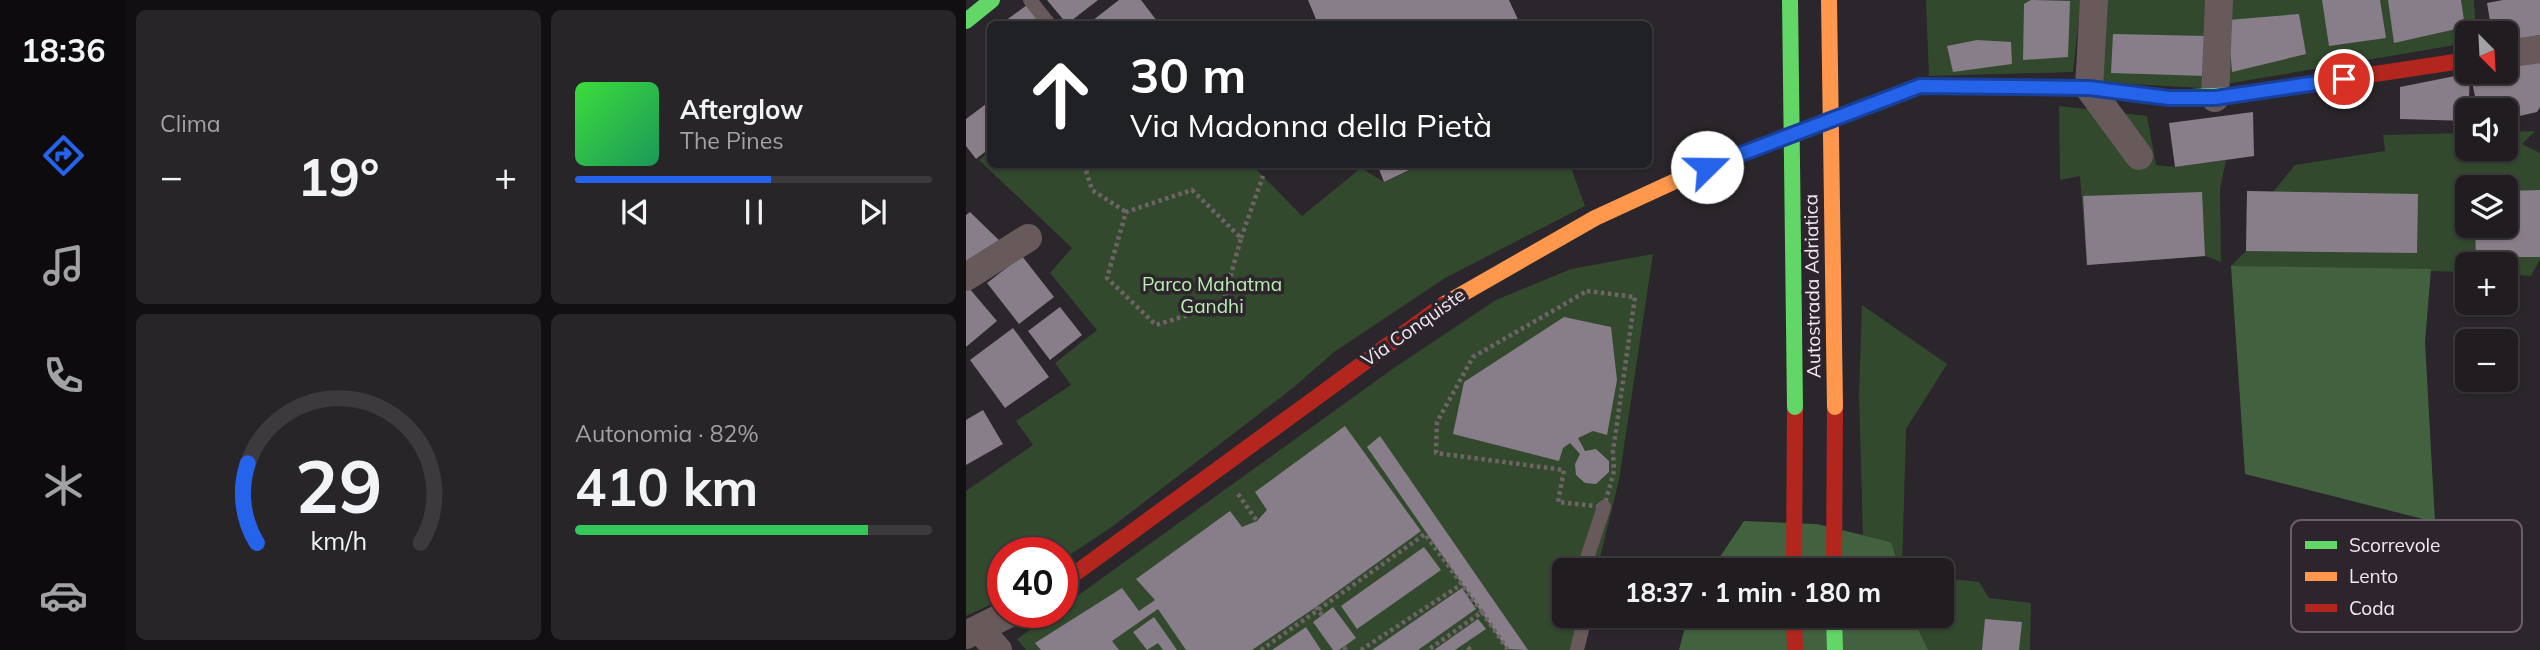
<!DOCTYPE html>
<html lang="it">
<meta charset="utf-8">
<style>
body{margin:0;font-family:Mulish,sans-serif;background:#282529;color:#f1f3f6;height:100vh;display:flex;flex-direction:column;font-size:26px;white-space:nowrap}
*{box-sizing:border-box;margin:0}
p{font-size:23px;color:#a2a1a5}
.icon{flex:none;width:38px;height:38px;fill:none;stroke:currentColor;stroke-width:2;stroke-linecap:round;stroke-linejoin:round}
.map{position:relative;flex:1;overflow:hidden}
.side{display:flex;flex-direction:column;gap:10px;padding:10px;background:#120f12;width:840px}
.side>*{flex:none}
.hud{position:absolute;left:21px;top:21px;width:665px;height:147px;border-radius:10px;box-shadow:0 2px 5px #0004,0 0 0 2px #3d3a3e;background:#202124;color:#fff;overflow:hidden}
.needle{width:46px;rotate:156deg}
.tools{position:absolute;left:1489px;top:21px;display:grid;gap:14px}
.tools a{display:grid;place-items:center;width:63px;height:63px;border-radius:10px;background:#201c20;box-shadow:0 2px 5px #0004,0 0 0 2px #3d3a3e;font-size:35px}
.speed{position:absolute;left:21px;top:537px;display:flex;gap:14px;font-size:35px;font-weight:700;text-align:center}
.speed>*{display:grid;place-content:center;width:91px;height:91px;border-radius:50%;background:#201c20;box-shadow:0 2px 5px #0004,0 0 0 2px #3d3a3e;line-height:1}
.speed .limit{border:10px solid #d22;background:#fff;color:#111}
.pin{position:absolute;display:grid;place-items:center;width:60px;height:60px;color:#fff;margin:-30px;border:4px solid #fff;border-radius:50%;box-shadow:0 2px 7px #0007}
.me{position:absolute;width:77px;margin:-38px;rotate:68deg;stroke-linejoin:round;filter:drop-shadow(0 0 5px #0008)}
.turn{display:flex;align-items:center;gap:24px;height:147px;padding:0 28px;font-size:32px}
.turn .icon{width:91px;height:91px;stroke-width:2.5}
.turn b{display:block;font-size:49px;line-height:60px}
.big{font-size:52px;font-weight:700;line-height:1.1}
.side .widget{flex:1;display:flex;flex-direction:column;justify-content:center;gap:10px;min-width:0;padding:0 24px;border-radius:10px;background:#282529}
.side .dial{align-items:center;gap:0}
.dial svg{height:182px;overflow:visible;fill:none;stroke:#3d3a3e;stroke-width:7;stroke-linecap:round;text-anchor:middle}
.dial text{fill:#f1f3f6;stroke:none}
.song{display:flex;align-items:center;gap:21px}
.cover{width:84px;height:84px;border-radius:10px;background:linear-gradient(135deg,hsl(120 70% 55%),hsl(150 70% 35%))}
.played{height:7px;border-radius:4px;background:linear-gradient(90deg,#2563eb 55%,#3d3a3e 55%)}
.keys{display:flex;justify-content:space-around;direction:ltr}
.heat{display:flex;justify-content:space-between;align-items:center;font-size:38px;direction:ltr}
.charge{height:10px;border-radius:5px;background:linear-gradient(90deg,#34c759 82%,#3d3a3e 0)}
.side .tiles{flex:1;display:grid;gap:10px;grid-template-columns:repeat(2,1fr)}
.trip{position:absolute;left:586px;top:558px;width:402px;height:70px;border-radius:10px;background:#201c20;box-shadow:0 2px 5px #0004,0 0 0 2px #3d3a3e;font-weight:700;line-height:70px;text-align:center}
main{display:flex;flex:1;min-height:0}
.tabs{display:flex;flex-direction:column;width:126px;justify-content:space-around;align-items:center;background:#0d0b0d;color:#a2a1a5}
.tabs .icon{width:49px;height:49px}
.tabs .current{color:#2563eb}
.tabs b{font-size:32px;color:#f1f3f6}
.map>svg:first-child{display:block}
.green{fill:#32492e;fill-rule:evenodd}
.forest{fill:#42613e}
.building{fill:#887e89}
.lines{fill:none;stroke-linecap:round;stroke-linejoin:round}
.path{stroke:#6e6466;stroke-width:4.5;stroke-dasharray:3.5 3.5;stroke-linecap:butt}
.lane{stroke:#685a5b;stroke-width:14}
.street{stroke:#685a5b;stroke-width:28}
.fast{stroke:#63d668;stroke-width:16}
.slow{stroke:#ff974d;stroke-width:16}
.jam{stroke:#b3261e;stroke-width:16}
.fast-bridge{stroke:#63d668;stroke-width:16}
.slow-bridge{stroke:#ff974d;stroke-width:16}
.route-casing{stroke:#184099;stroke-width:18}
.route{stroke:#2563eb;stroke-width:12}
.labels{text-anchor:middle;stroke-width:7;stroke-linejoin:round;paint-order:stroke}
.park-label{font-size:19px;fill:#b8f1af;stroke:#2d242d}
.street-label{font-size:19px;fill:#f0eaf0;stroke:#2d242d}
.key{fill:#2d242d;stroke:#685f68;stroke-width:2}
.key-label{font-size:19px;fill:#f0eaf0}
</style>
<main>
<nav class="tabs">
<b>18:36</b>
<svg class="icon current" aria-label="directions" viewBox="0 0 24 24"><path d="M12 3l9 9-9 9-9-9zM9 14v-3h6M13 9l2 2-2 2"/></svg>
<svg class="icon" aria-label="music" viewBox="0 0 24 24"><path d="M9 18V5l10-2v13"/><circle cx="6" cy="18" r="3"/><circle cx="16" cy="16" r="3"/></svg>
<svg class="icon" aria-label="phone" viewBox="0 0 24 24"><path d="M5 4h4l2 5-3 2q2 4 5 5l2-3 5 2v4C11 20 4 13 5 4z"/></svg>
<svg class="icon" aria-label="climate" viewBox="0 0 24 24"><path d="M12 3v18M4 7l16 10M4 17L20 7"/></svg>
<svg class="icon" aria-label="car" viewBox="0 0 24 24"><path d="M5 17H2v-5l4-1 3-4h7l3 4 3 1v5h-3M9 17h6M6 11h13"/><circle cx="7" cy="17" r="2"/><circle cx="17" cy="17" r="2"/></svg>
</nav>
<section class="side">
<div class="tiles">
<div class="widget"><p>Clima</p>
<div class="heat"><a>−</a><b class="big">19°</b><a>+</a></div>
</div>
<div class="widget">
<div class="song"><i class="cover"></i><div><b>Afterglow</b><p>The Pines</p></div></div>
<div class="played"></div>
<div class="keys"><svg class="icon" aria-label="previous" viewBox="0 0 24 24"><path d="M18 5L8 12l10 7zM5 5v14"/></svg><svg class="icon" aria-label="pause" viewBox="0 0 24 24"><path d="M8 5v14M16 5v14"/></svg><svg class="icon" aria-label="next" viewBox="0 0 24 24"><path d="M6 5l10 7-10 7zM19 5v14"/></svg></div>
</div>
<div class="widget dial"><svg viewBox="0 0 100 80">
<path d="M14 69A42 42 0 1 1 86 69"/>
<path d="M14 69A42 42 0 0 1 10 34" stroke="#2563eb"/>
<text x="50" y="56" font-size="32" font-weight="700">29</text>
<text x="50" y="72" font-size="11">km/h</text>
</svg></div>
<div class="widget"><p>Autonomia · 82%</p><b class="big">410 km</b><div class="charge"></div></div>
</div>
</section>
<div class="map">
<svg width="1574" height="650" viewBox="0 0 1574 650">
<rect width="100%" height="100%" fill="#2b262b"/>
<path class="green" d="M960,0h155l-8,72 -144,4z
M1139,0h369l2,33h-8l-1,10 -265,45 -106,-6z
M1093,106l88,10 9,49 19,2 51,-7 -6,29 1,73 -16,-6 -118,9 -7,-89 -20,4z
M1569,131l-13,13 18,9v106l-9,17 -25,-2v-10h-38l-1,8 -236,-6 15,-15 1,-60 26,1 22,-27 90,-14 -2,-16 84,-2 1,16h38v-17zM1502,187h38v39h-38z
M24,151v13l262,1 50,51 59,-48 23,14 38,-17h148l15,41 -140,72 -111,74 -40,35 -181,139 -51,34v-7h-59v46l-37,17v-125l67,-46 -17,-24 55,-36 -16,-22 42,-33 -47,-57 22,-25 -93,-88z
M687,254l-34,226 -22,90h-33v46h22l-9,34h-551l-9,-11 37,-26 8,-1v-5l329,-237 105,-70 75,-31z
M896,305l85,59 -41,65 -4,141 -11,-28 -28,-7 -4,-141z
M977,578l36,4 10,16 42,5 -1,47h-102l-16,-34h30z"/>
<path class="forest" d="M1265,266l200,3 -6,73 10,180 -190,-48z
M778,521l73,3 74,18 10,28h-190z
M722,616h224l16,34h-249z"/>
<path class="building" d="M81,0h51l-31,24z
M153,0h22l16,21 -5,3h-64z
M342,0h201l11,24h-202z
M1065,0l39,1 -2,56 -45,3 1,-56z
M1356,0h58l6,38 -57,8z
M1422,0h73l4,27 -71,16z
M1537,0h37v35l-34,6v-8h-14l-5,-30z
M61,5l15,19h-41z
M1333,14l7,40 -74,18 -4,-52z
M1147,34l94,2 -1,40 -95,-3z
M1011,40l34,2 1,22 -59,8 -6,-26z
M1574,60v47l-3,5 -31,7v-9h-28l-8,-37 36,-1v-6z
M1504,73l-2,48 -68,-2v-32z
M24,101v47l-14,11 -10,-13v-27z
M1287,112l1,44 -79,11 -6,-44z
M411,164h45l-38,18z
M1574,190v67h-64l-1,-31h31v-35z
M1281,191l171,3 -1,59 -171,-2z
M1236,192l3,64 -118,9 -4,-69z
M4,212l34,33 -38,22v-52z
M56,256l32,41 -35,27 -32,-41z
M3,288l28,33 -31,26v-56z
M94,307l22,28 -32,25 -22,-29z
M598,317l47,10 6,53 -10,55 -14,-4 -15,7 7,13 11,-2 13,12v11l-13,12 -11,-1 -9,-8 -1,-11 5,-10 -10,-11 -7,5 -4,13 -106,-27 11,-52z
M47,328l36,49 -44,31 -35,-48z
M17,410l20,34 -37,21v-45z
M379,426l76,105 -105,76 -64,43h-66l-28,-41 -46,32 7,9h-78l-6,-7 87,-55 17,23 16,-11 -19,-21 94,-68 12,16 15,-6 10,-11 -12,-18z
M414,436l105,152 43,62 -21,-1 -140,-202z
M458,547l17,23 -84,59 -16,-23z
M496,588l14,21 -58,41h-46z
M367,607l23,31 -17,12h-6l-20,-28z
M188,617l23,33h-14l-5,-7 -11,7 -14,-18z
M512,619l8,10 -31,21h-21z
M1019,619l37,3 -3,28h-37z
M340,627l15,23h-49z"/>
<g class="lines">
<path class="path" d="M118,164l8,26 34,22
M226,190l49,48 -18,66 -67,21 -49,-47 19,-66z
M275,238l22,-62
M621,291l48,6 -22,154 1,20 -10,36 -46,-5 6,-32 -128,-17 1,-31 36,-65z
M272,494l19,27
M516,612l26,38
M356,615l-4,-5 107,-76 57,78 -54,38
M378,647l2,3
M502,647l2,3
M295,650l57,-40 -2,-3
M395,650l101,-66"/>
<path class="lane" d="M64,0l19,24
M617,570l21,-63
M611,650l6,-25 -1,-9"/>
<path class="street" d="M1128,0l-5,88 50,68
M1540,54l34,-5
M1249,98l4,-98
M0,277l62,-39
M14,630l18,20
M0,635l46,-23"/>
<path class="fast" d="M0,21l26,-21
M731,171l223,-85 169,2 80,10 67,-3
M868,616l1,34"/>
<path class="slow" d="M477,305l152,-87 102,-47"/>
<path class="jam" d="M1270,95l232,-35
M828,570l1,-163
M868,570l1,-163
M96,583l381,-278
M828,616l1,34"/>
<path class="fast-bridge" d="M824,0l5,407"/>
<path class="slow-bridge" d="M863,0l6,407"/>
</g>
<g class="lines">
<defs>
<path id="route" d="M741,167l213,-81 169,2 80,10h46l129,-19"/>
</defs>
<use href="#route" class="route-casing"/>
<use href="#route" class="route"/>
</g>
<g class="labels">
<g class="park-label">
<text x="246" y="291">Parco Mahatma<tspan x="246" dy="22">Gandhi</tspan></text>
</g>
<g class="street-label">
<text transform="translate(846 286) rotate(-91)" y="7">Autostrada Adriatica</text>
<text transform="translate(447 327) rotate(-35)" y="7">Via Conquiste</text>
</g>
</g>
<rect x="1325" y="520" width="231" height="112" rx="10" class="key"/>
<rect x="1339" y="541" width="32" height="8" fill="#63d668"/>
<rect x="1339" y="572" width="32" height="9" fill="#ff974d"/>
<rect x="1339" y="604" width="32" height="8" fill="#b3261e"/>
<g class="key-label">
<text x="1383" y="552">Scorrevole</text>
<text x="1383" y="583">Lento</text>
<text x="1383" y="615">Coda</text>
</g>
</svg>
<div class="tools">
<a><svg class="needle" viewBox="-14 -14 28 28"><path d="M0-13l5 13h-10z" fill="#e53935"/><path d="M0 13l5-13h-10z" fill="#a2a1a5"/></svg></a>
<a><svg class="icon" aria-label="sound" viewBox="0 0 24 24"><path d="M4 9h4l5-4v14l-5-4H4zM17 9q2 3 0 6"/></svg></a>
<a><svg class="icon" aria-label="layers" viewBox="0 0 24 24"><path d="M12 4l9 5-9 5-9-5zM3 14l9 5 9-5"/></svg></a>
<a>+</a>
<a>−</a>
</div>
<div class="speed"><div class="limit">40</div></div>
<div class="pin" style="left:1378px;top:79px;background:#d93025"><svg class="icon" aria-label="arrive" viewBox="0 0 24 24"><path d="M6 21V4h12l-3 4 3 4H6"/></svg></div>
<svg class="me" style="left:741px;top:167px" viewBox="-20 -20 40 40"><circle r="19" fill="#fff"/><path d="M0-13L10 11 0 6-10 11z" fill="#2563eb"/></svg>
<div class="trip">18:37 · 1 min · 180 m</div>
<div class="hud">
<div class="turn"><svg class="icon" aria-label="ahead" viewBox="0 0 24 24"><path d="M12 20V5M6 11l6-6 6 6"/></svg><div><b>30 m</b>Via Madonna della Pietà</div></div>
</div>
</div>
</main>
